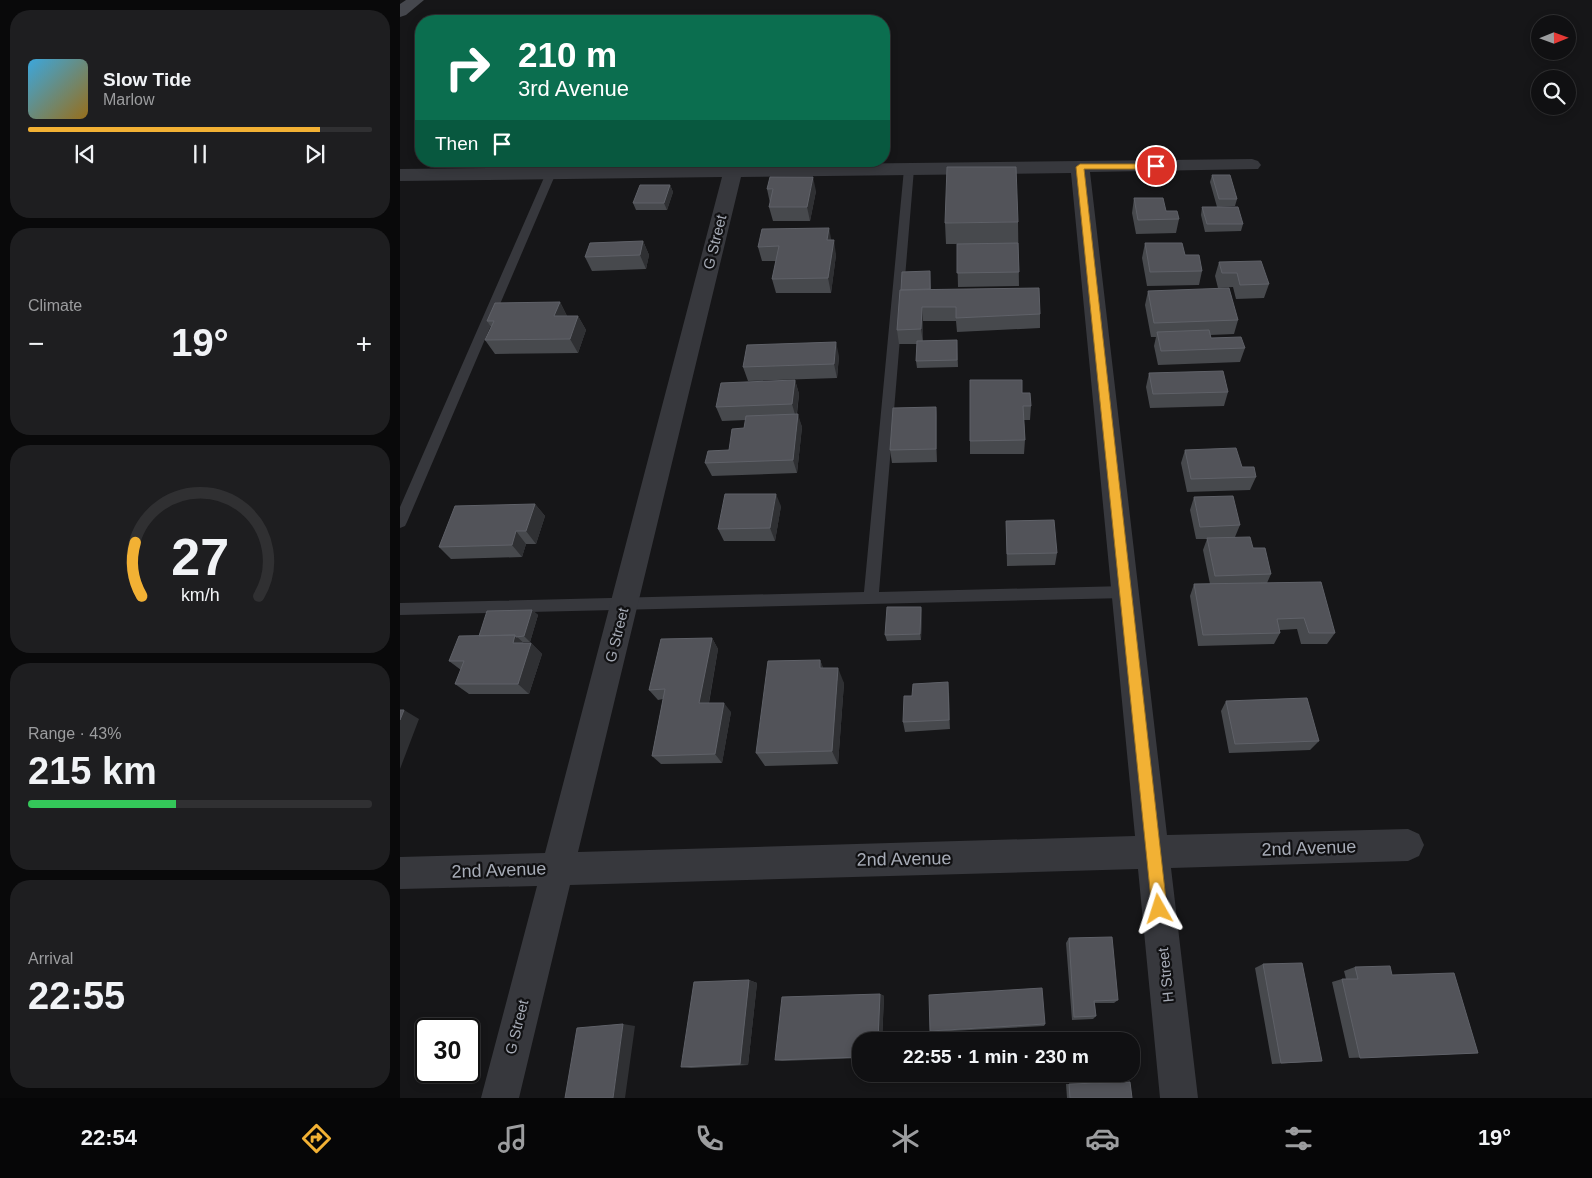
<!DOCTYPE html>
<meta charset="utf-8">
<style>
body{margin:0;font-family:Arial,sans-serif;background:#1e1e20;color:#f1f3f6;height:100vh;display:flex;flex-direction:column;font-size:19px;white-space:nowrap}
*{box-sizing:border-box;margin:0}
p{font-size:16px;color:#9c9d9f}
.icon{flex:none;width:28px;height:28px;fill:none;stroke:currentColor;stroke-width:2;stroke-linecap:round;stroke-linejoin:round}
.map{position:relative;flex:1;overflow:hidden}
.drawer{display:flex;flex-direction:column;gap:10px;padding:10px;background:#09090a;width:400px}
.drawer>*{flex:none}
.guide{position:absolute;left:15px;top:15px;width:475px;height:152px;border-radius:20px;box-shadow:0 2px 8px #0003,0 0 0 1px #303032;background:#0b6e4f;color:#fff;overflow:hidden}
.needle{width:32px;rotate:89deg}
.fabs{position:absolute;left:1131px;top:15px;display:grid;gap:10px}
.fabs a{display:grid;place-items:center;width:45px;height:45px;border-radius:50%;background:#101012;box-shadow:0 2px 8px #0003,0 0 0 1px #303032;font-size:25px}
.speed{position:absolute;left:15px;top:1018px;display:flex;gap:10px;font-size:25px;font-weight:700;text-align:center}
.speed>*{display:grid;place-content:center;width:65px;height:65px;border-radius:50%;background:#101012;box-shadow:0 2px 8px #0003,0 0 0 1px #303032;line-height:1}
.speed .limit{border:2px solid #111;border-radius:8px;background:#fff;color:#111}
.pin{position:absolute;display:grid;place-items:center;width:42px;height:42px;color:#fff;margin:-21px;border:2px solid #fff;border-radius:50%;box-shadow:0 1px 5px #0007}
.me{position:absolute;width:55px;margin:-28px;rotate:354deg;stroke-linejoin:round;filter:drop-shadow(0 0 4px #0008)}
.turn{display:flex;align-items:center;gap:18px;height:105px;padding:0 20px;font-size:22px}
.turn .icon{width:65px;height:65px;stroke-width:2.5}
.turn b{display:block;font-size:35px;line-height:42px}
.then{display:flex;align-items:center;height:48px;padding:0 20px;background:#0003;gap:10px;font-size:19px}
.big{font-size:38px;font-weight:800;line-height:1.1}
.drawer .tile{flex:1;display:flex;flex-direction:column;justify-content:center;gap:8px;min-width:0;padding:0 18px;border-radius:20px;background:#1e1e20}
.drawer .dial{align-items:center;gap:0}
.dial svg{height:130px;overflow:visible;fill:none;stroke:#303032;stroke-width:7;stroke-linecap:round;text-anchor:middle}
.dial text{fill:#f1f3f6;stroke:none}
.song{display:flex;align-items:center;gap:15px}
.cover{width:60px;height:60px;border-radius:8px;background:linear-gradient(135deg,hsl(200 70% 55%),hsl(40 70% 35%))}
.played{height:5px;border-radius:2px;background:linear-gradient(90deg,#f2b134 85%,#303032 85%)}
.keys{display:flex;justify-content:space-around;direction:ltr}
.heat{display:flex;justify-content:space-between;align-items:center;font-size:28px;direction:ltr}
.charge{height:8px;border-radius:4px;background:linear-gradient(90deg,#34c759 43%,#303032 0)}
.trip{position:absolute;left:452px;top:1032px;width:288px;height:50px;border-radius:20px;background:#101012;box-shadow:0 2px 8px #0003,0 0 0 1px #303032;font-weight:800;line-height:50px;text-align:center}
.tab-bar{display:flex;height:80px;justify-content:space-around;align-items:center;background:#060607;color:#9c9d9f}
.tab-bar .icon{width:35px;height:35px}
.tab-bar .active{color:#f2b134}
.tab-bar b{font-size:22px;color:#f1f3f6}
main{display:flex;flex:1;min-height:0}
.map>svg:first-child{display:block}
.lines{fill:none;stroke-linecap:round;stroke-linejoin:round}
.service{fill:#37383d;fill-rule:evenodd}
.minor{fill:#37383d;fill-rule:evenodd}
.secondary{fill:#45474d;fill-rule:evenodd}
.wall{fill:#47494d}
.shaded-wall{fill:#2f3033}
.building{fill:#525359;stroke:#5f6168}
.route{fill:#f2b134;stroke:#9d7322}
.labels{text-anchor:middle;stroke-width:4.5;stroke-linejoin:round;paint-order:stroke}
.street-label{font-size:15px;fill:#a8adb8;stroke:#111113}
.near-street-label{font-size:18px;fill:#a8adb8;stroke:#111113}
</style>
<main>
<section class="drawer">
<div class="tile">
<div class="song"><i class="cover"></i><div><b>Slow Tide</b><p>Marlow</p></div></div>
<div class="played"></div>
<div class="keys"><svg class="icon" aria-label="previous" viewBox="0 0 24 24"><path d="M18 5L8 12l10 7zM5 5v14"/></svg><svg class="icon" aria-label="pause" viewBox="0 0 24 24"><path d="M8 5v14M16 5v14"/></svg><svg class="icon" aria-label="next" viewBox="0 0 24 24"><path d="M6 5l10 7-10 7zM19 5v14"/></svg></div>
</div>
<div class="tile"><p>Climate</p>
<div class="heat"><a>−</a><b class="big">19°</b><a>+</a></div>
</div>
<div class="tile dial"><svg viewBox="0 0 100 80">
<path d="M14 69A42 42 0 1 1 86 69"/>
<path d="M14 69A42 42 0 0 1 10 36" stroke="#f2b134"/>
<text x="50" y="56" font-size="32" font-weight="700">27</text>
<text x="50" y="72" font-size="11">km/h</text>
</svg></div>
<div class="tile"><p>Range · 43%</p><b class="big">215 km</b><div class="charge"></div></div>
<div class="tile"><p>Arrival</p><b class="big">22:55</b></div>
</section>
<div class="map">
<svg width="1192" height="1098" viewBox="0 0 1192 1098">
<rect width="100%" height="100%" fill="#161618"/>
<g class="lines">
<path class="service" d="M509,166l5,3 -35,423 247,-6 5,2 2,4 -2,4 -5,2 -726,17v-12l464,-11 40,-423z
M151,170l5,3 -149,349 -2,4 -5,2v-21l146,-334z"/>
<path class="minor" d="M852,159l6,2 3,4 -3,4 -168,3 77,663 241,-6 11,5 5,11 -5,11 -11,5 -237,7 27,230h-38l-22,-229 -568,16 -51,213h-38l56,-212 -137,3v-32l145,-4 177,-676 -322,4v-12zM671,173l64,663 -557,16 163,-675z"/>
<path class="secondary" d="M6,0h18l-18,15 -6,2v-13z"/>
</g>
<path class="wall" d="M812,175l25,24 -2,7 -18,1 -7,-25z
M270,185l3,7 -6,18h-31l-3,-7z
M367,189l49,2 -6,30h-37l-4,-14 1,-4z
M734,198l32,13 13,8 -3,14 -40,1 -4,-21z
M802,207l41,17 -2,7 -36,1 -4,-17z
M618,222l1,64 -61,1 -1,-43h-11l-1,-21z
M431,240l5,15 -5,38h-55l-4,-14 4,-18h-14l-4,-14z
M243,241l6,14 -3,14 -54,2 -7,-14z
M745,243l40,12 17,16 -3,14 -52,1 -5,-28z
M819,262l50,22 -5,14 -28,1 -3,-12 -15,1 -3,-12z
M530,271l1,18 109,25v14l-83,4 -1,-11h-33v20l34,-1 1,27 -41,1 -1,-7 1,-17h-18l-2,-14 4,-40z
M748,291l90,29 -4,14 -24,1 1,3 34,10 -5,14 -82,3 -4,-19 2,-9h-5l-6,-32z
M160,302l7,14h11l8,14 -8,23 -83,1 -10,-14 6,-13 -4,-6z
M439,356l-2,22 -89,3 -5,-14z
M749,373l79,19 -4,14 -74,2 -4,-21z
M395,380l4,14 -2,20 5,13 -5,46 -85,3 -7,-13 24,-13 15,-22 2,-8 -24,1 -6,-14z
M622,393l9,13 -1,14h-6l1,20 -1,14h-54v-13z
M536,407l1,14v41l-45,1 -2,-13z
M785,450l57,17 14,10 -6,13 -63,2 -6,-29z
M794,497l46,28 -5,12 18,11 18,26 -4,9 68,50 -8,11h-26l-4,-15 -17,1v3l-6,11 -76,2 -8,-50 4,-12h16l-7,-34 4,-11h-11l-6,-29z
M135,504l10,12 -9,28h-10l-4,13 -71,2 -12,-12z
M381,506l-6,35h-51l-6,-12z
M606,521l51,32 -2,12 -48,1z
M521,607l1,5 -1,28 -34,1 -2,-6z
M132,610l6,5 -8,27h-8l1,1h8l11,11 -13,40h-60l-14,-10 6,-14 -12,-9 30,-25z
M312,638l6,11 -9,54 22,9 -9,51 -61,1 -9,-8 11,-57 -5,1 -9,-10z
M420,660l3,8 21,15 -6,81 -73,2 -9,-13z
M549,692l1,37 -45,3 -2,-10z
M826,701l93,40 -9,9 -81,3 -8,-42z
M669,938l49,62 -4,3h-19l1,13 -3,3 -21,1 -6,-77z
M863,964l59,97 -50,3 -17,-96z
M955,967l123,86 -129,5 -17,-76 10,-3h4l-2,-8z
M349,980l8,3 -9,82 -57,3 -10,-1z
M480,994l4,2 -2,45h-21v17l-79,3 -7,-1z
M645,1024l-1,2 -112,6 -2,-1z
M666,1084h3l63,14h-65z"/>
<path class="shaded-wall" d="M413,177l3,14 -6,30 -3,-14z
M270,185l3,7 -6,18 -3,-7z
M429,228l3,15 -5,-3z
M434,240l2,15 -5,38 -3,-15z
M243,241l6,14 -3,14 -6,-14z
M160,302l7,14h-13z
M522,307l1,14v22l-2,-14z
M178,316l8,14 -8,23 -8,-14z
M436,342l3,14 -2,22 -3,-14z
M395,380l4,14 -3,24 -4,-14z
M536,407l1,14v41l-1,-13z
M398,414l4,13 -5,46 -4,-13z
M376,494l5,12 -6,35 -5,-13z
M135,504l10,12 -9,28 -10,-13z
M116,531l10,13 -4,13 -10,-12z
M521,607l1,5 -1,28 -1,-6z
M132,610l6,5 -8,27 -6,-6z
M115,635l12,11 -14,-3z
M312,638l6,11 -11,64 -8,-10z
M131,643l11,11 -13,40 -11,-10z
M420,660l6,15 -6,-7z
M438,668l6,15 -6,81 -6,-13z
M548,682l1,10 1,37 -1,-9z
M324,703l7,9 -9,51 -7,-9z
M4,710l15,9 -19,50v-49z
M349,980l8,3 -9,82 -8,-1z
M480,994l4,2 -2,45h-4z
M223,1024l12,2 -10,72h-12z"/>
<path class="building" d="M547,167h69l2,55 -73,1z
M812,175h18l7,24h-18z
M370,177h43l-6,30h-38l4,-18h-6z
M240,185h30l-6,18h-31z
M734,198h29l3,13h11l2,8 -41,1z
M802,207h36l5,17h-36z
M429,228l-2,12h7l-6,38 -56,1 7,-33 -21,1 4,-18z
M243,241l-3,14 -55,2 5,-14z
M618,243l1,29 -62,1v-29z
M745,243h37l3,12h14l3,16 -52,1z
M861,261l8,23 -29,1 -3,-12h-15l-3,-11z
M530,271v18l-29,1 1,-18z
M639,288l1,26 -84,4v-11h-34l-1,22 -24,1 3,-40z
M829,288l9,32 -84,3 -6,-32z
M160,302l-6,14h24l-8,23 -85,1 9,-19h-7l8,-18z
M809,330l2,8 30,-1 4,11 -84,3 -4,-19z
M557,340v20l-41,1 1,-20z
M436,342l-2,22 -91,3 4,-22z
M823,371l5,21 -75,2 -4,-21z
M395,380l-3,24 -76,3 5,-24z
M570,380h52v13h8l1,13h-8l2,34 -55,1z
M536,407v42l-46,1 3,-42z
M398,414l-5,46 -88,3 3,-12 21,-1 3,-21 12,-1 2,-12z
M836,448l6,19h12l2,10 -65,2 -6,-29z
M325,494h51l-6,34 -52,1z
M833,496l7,29 -40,2 -6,-30z
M135,504l-9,27h-10l-4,14 -73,2 16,-41z
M654,520l3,33 -50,1 -1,-33z
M850,537l3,11h12l6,26 -56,2 -8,-38z
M921,582l14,51h-26l-5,-15 -27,1 3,14 -77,2 -9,-51z
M487,607h34l-1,27 -35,1z
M132,610l-8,26 -8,1 -1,-2 -36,1 8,-25z
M115,635l-2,8h18l-13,41h-63l9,-23h-15l10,-25z
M312,638l-13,65h25l-9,51 -63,2 13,-67 -16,1 12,-51z
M420,660v8h18l-6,83 -76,2 12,-92z
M548,682l1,38 -46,2 1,-26h8l1,-12z
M907,698l12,43 -84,3 -9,-43z
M0,710h4l-4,10z
M712,937l6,63 -24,1 2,15 -22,1 -5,-79z
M902,963l20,98 -41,2 -18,-99z
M990,966l2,9 62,-2 24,80 -118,5 -18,-79h16l-3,-12z
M349,980l-9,84 -59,3 13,-85z
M642,988l3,36 -115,7 -1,-36z
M480,994l-2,47h-17v16l-86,3 7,-63z
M223,1024l-10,74h-48l12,-70z
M730,1082l2,16h-62l-1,-14z"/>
<path class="route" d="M680,164h76l4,2 -4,3h-72l83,740 -3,5 -5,2 -5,-2 -2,-5 -76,-742z"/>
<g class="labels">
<g class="street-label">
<text transform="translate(315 242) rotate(-76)" y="5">G Street</text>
<text transform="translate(217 635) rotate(-76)" y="5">G Street</text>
<text transform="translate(766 975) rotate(-96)" y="5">H Street</text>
<text transform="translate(117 1027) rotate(-76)" y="5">G Street</text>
</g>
<g class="near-street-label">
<text transform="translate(909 848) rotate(-2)" y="6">2nd Avenue</text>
<text transform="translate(504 859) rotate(-1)" y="6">2nd Avenue</text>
<text transform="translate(99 870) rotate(-2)" y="6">2nd Avenue</text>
</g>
</g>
</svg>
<div class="fabs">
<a><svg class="needle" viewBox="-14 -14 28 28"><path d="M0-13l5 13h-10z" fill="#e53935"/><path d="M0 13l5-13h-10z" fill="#9c9d9f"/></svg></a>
<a><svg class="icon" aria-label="search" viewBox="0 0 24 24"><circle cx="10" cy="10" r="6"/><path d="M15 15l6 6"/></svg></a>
</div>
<div class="speed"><div class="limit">30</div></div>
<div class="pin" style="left:756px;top:166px;background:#d93025"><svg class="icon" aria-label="arrive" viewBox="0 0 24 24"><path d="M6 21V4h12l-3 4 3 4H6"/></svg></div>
<svg class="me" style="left:759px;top:909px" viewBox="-20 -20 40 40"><path d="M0-17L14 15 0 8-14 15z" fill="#f2b134" stroke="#fff" stroke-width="4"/></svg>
<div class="trip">22:55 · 1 min · 230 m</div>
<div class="guide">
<div class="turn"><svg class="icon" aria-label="right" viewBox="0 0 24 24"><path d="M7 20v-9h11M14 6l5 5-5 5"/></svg><div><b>210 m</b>3rd Avenue</div></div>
<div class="then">Then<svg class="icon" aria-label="arrive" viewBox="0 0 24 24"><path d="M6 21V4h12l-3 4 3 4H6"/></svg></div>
</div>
</div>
</main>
<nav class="tab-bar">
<b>22:54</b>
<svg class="icon active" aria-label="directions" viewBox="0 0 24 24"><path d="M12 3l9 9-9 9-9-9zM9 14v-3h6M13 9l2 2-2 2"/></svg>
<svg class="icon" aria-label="music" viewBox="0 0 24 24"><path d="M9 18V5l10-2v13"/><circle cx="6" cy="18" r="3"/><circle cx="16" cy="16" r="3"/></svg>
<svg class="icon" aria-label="phone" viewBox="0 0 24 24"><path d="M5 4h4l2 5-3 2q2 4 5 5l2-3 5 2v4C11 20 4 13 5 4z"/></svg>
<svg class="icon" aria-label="climate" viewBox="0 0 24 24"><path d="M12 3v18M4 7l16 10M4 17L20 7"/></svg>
<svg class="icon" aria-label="car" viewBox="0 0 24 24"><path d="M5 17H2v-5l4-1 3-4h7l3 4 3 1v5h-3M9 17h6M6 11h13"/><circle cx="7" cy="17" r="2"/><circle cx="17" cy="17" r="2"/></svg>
<svg class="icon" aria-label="filters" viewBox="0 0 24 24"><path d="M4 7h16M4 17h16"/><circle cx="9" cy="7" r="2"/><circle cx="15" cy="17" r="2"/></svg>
<b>19°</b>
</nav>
